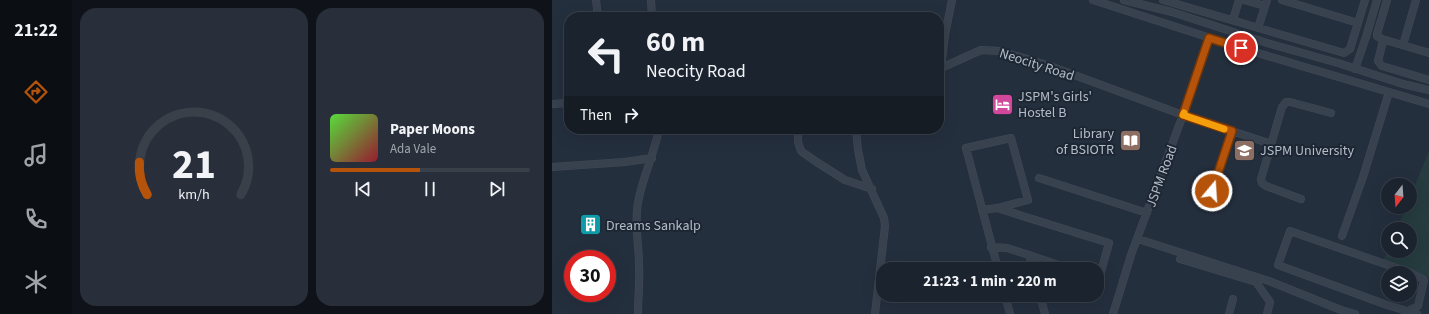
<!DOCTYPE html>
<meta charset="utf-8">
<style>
body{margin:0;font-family:"Source Sans 3",sans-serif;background:#282f3a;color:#f1f3f6;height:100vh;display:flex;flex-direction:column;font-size:15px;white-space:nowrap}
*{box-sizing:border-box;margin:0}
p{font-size:13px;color:#a0a4aa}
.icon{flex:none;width:22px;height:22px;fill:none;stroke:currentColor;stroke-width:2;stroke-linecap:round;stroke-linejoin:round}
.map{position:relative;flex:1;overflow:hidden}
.side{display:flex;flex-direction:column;gap:8px;padding:8px;background:#0f1319;width:480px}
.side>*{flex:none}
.top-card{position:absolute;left:12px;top:12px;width:380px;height:122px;border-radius:16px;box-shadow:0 4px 16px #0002,0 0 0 1px #39404a;background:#1b232e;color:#f1f3f6;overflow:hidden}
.needle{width:26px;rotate:197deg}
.buttons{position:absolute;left:829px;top:178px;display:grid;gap:8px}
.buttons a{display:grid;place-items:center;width:36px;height:36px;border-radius:50%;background:#1b232e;box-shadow:0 4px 16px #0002,0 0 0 1px #39404a;font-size:20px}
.speed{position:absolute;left:12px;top:250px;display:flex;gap:8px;font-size:20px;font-weight:700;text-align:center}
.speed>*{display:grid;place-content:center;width:52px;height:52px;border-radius:50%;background:#1b232e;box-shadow:0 4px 16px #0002,0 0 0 1px #39404a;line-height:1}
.speed .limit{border:6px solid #d22;background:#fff;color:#111}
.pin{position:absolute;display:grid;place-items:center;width:34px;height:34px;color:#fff;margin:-17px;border:2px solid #fff;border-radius:50%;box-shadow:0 1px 4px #0007}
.me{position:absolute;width:44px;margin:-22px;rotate:18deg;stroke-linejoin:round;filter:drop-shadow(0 0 3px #0008)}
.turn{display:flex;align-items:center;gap:14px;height:84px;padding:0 16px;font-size:18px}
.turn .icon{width:52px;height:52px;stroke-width:2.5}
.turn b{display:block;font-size:28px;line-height:34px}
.then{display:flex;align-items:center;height:38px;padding:0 16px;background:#0003;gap:8px;font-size:15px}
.side .card{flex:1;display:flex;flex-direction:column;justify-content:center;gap:6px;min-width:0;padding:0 14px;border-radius:16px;background:#282f3a}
.side .dial{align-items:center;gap:0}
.dial svg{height:104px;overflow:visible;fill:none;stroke:#39404a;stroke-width:7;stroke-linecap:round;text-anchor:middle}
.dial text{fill:#f1f3f6;stroke:none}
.song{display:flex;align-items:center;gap:12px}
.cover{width:48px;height:48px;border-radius:6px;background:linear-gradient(135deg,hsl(110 70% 55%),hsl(350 70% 35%))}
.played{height:4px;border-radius:2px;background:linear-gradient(90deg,#b45309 45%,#39404a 45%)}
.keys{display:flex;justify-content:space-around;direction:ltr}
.side .tiles{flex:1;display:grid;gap:8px;grid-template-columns:repeat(2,1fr)}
.trip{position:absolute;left:324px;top:262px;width:228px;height:40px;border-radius:16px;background:#1b232e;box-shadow:0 4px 16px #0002,0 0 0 1px #39404a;font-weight:700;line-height:40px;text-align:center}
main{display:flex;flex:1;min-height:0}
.dock{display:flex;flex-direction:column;width:72px;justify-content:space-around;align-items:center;background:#0b0e12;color:#a0a4aa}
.dock .icon{width:28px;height:28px}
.dock .on{color:#b45309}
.dock b{font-size:18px;color:#f1f3f6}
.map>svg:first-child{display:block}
.green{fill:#263c3f}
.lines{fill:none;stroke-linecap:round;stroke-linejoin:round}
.street-casing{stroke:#414a57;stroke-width:8}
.street{stroke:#38414e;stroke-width:7}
.route-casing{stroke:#753606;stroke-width:10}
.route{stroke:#b45309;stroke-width:7}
.slow{stroke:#f59e0b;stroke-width:7}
.labels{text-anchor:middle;stroke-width:4;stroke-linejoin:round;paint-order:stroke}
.street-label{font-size:14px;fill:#b4bcc9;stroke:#1d2633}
.poi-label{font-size:14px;fill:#b4bcc9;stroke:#1d2633;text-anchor:start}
</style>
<main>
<nav class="dock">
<b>21:22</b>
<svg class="icon on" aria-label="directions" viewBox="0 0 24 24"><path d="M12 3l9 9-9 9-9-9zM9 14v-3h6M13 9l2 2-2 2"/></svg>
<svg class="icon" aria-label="music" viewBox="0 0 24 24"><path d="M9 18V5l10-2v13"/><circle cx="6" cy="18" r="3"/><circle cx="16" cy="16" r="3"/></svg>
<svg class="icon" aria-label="phone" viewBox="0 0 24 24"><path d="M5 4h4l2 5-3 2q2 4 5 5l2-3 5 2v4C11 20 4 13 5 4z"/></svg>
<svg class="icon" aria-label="climate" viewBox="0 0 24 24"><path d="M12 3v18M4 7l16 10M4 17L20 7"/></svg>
</nav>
<section class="side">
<div class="tiles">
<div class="card dial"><svg viewBox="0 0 100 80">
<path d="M14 69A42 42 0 1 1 86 69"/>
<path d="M14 69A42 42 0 0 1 8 44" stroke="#b45309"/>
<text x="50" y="56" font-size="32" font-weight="700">21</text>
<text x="50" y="72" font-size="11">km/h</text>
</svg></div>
<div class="card">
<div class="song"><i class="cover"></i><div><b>Paper Moons</b><p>Ada Vale</p></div></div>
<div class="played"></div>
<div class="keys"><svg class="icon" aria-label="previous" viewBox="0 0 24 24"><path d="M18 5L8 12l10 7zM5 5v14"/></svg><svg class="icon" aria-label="pause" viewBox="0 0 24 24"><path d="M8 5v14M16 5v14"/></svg><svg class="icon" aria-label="next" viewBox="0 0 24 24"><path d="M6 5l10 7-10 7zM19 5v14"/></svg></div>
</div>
</div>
</section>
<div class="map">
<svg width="877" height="314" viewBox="0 0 877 314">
<rect width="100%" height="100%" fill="#242f3e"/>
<path class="green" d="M877,151v127l-46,-17 5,-11v1h22v-22h-13l9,-22h4v-10z"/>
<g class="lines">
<defs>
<path id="street" d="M44,0l2,17
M99,0l1,17
M541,0l148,48 188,56
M572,0l48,12 95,31 71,20 65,21 26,6
M611,0l181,53 6,-4 15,-49
M692,0l21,6
M730,0l76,23
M835,0l-10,34v2l5,3 1,2 -5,20 4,5 47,14
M681,20l6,-20
M706,28l9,-28
M830,39l47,14
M851,45l13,-45
M389,68l4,-33 7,-35
M387,69l42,-19 19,1 47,14 136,50 88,29
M803,69l11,-32 11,-37
M0,104l17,-1
M246,129v13l3,9 14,10 30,19 27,9
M304,129l2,21 4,20 22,48 1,8 -10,88
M0,167l73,-5 27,-4
M487,178l108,35
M660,191l20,-60
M749,199l-35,-13 -4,-3 -1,-4 21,-72 4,-5h4l41,11
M445,208l31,-8 -17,-62 -45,10 32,121
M430,210l15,-2 112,35 -10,36 -2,-1
M790,236l21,-59 26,-85
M586,239l131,42 72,29 14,4
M439,247l16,1 22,7
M628,259l76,23 14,20 -3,12
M481,269l-4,-14 41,14
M453,295l5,19
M488,295l5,19
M856,311l10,-5 6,-26 -13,-7 -121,-42 -12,34 109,40 30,9
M86,314c0,-17 2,-33 1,-49 0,-21 -5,-42 -1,-62 4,-25 16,-48 21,-74
M561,314l18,-59 52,-140 26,-77
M677,314l4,-15"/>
</defs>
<use href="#street" class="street-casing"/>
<use href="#street" class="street"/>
</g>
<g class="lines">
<defs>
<path id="route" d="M660,191l20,-60 -49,-16 26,-77 32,10"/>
</defs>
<use href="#route" class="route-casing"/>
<use href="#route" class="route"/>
<path class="slow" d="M632,113l-1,2 41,14"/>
</g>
<defs>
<symbol id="hotel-square" viewBox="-11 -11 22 22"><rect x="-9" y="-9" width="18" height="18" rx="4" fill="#d1479c" stroke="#1d2633"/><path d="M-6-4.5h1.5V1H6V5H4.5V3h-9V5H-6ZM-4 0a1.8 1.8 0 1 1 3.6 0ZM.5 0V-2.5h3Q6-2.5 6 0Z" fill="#fff"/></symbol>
<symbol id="library-square" viewBox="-11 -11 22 22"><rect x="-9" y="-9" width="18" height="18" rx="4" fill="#8d6e63" stroke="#1d2633"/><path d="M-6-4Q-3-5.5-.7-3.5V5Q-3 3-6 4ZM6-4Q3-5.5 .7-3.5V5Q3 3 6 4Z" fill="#fff"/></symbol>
<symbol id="university-square" viewBox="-11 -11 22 22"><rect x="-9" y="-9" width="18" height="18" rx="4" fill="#8d6e63" stroke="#1d2633"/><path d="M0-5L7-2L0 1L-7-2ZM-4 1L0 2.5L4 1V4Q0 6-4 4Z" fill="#fff"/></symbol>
<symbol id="building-square" viewBox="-11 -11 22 22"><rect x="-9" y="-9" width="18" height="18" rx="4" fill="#0f9aa8" stroke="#1d2633"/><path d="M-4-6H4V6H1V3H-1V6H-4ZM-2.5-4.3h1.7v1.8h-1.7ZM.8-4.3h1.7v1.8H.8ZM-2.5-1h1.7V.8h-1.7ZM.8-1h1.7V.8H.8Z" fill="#fff"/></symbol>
</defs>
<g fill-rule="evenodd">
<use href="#hotel-square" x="438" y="92" width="25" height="25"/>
<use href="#library-square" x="566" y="128" width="25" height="25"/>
<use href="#university-square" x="680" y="138" width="25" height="25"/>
<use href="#building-square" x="26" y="212" width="25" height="25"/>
</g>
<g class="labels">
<g class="street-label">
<text transform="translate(485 64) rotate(18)" y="5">Neocity Road</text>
<text transform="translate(609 176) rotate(-70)" y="5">JSPM Road</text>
</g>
<g class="poi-label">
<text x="466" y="101">JSPM's Girls'<tspan x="466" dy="16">Hostel B</tspan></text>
<text x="562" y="138" text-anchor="end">Library<tspan x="562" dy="16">of BSIOTR</tspan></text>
<text x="708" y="155">JSPM University</text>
<text x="54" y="230">Dreams Sankalp</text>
</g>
</g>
</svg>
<div class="buttons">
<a><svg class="needle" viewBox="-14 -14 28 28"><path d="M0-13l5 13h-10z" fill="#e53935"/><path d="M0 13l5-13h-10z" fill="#a0a4aa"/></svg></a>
<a><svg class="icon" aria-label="search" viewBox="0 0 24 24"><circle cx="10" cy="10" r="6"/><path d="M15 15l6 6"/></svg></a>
<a><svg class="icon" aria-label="layers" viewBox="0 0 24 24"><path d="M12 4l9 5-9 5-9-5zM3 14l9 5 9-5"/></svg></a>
</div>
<div class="speed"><div class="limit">30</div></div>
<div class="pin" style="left:689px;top:48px;background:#d93025"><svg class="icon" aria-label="arrive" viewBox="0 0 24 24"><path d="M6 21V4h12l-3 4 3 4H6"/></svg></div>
<svg class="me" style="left:660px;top:191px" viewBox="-20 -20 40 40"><circle r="17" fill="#b45309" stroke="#fff" stroke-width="3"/><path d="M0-11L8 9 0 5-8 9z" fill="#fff"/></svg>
<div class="trip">21:23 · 1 min · 220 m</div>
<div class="top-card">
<div class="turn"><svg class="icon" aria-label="left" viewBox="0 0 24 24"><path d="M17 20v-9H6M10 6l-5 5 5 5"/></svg><div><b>60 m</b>Neocity Road</div></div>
<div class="then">Then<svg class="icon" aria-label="right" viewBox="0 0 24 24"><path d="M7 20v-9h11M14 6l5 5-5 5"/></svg></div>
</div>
</div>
</main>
